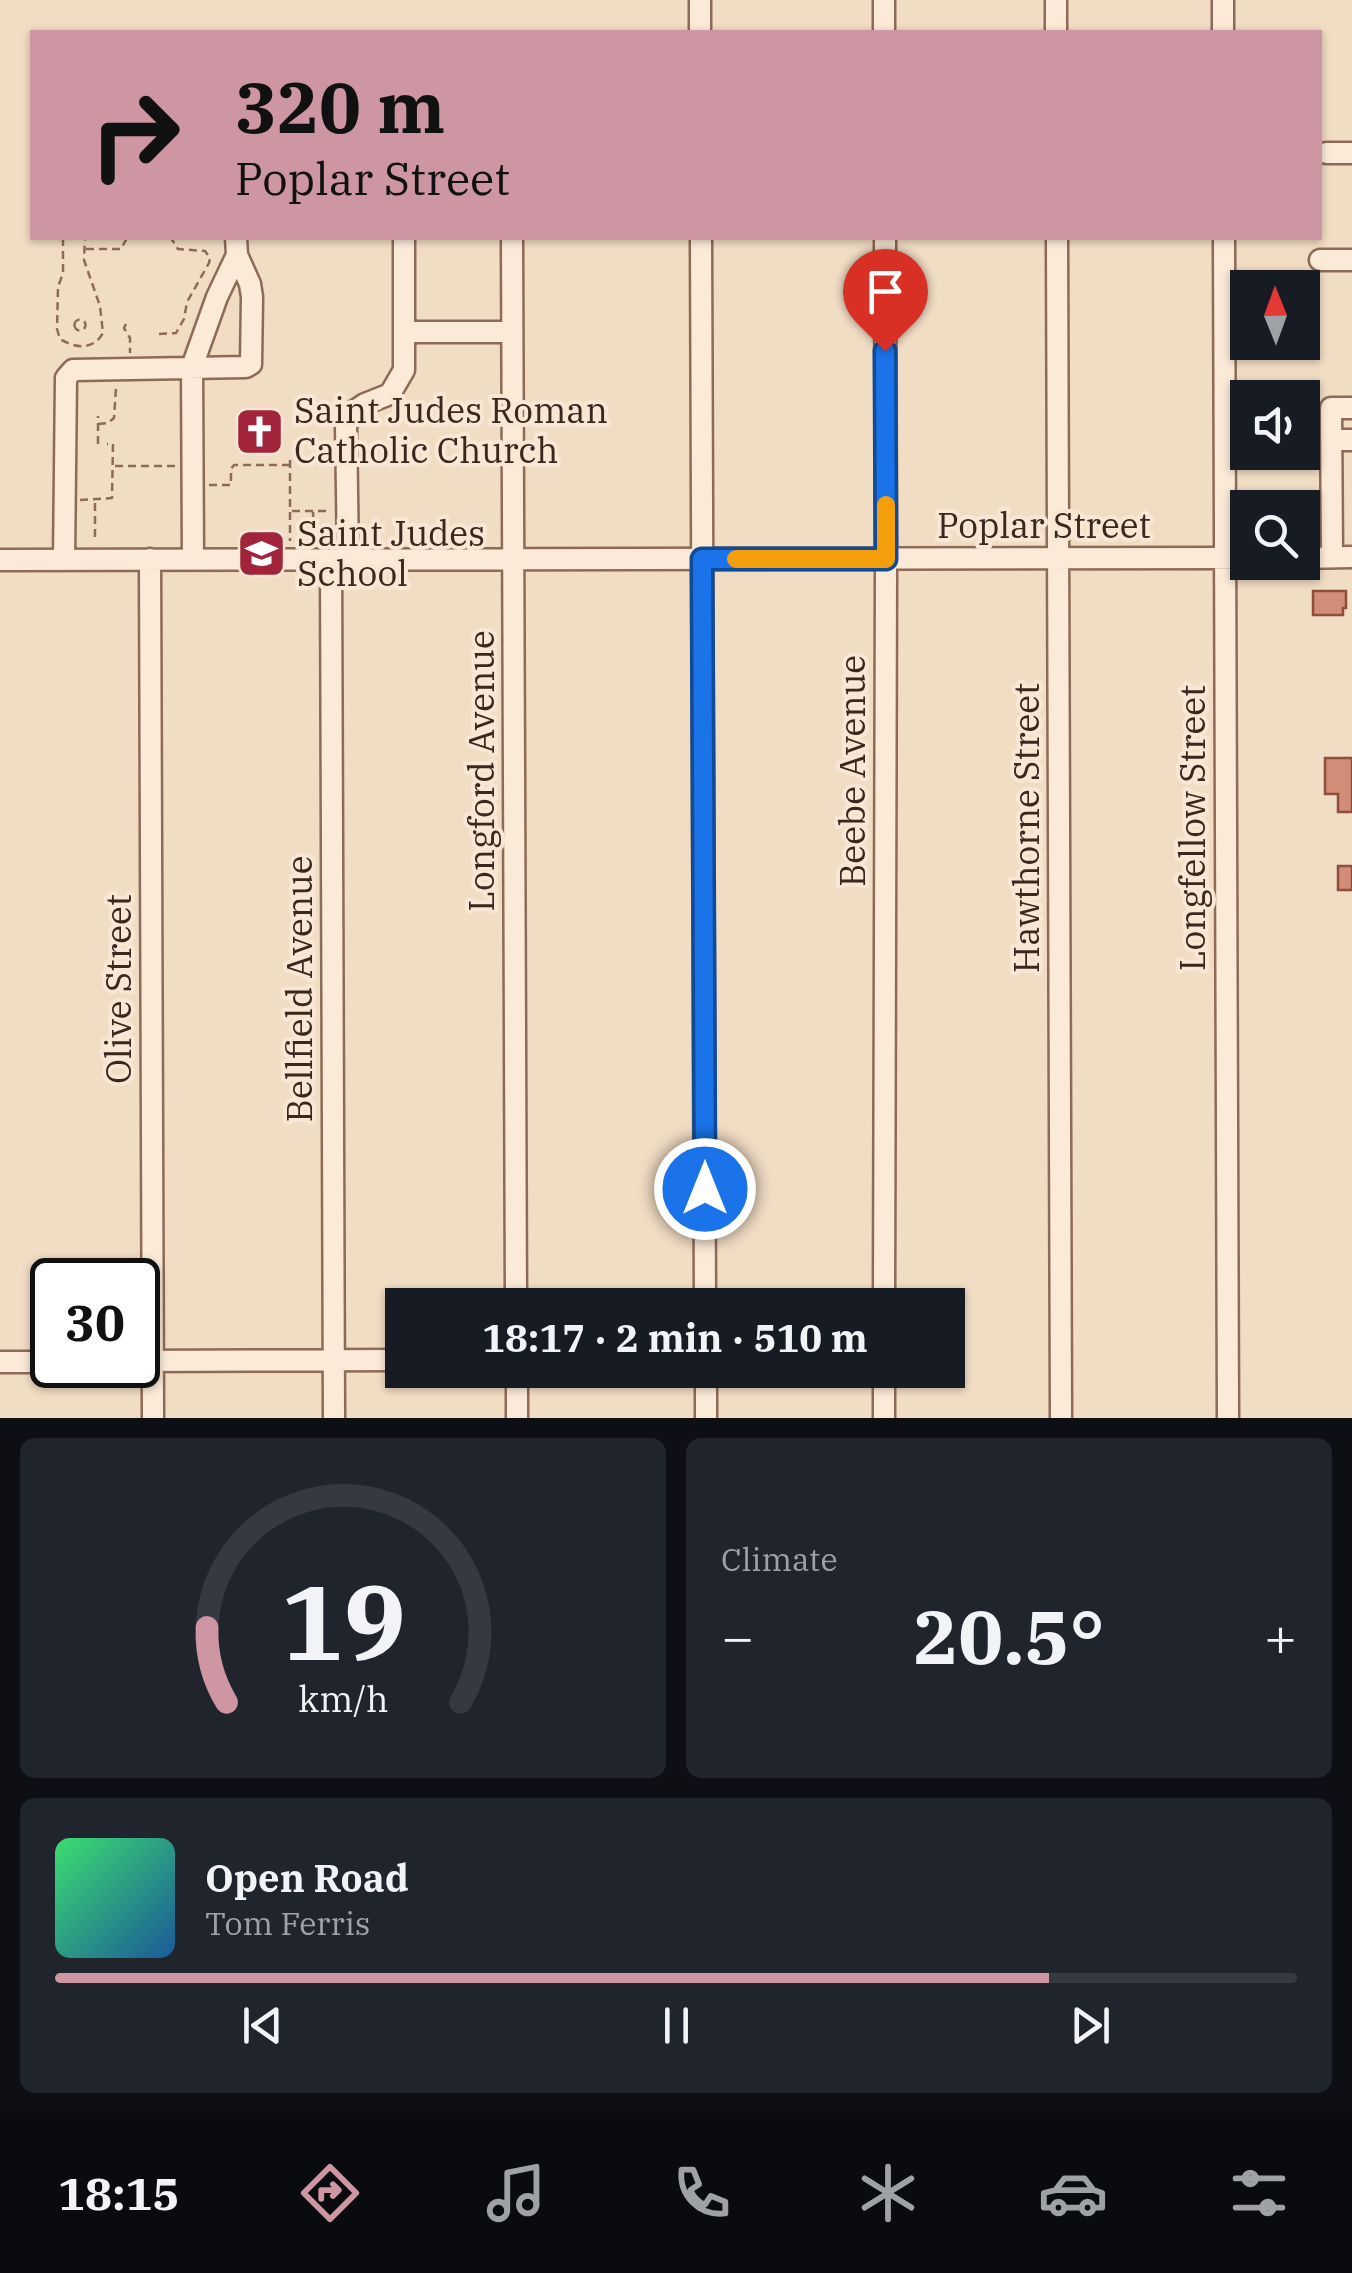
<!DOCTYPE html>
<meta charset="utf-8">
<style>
body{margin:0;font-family:"IBM Plex Serif",serif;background:#20242c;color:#f1f3f6;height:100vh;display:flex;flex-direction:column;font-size:38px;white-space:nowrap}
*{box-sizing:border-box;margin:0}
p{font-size:32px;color:#9ea1a6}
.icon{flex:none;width:55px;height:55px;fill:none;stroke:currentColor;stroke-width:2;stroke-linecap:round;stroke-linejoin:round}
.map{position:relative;height:1418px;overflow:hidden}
.details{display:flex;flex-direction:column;gap:20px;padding:20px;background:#0d0f14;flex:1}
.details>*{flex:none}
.top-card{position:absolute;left:30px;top:30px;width:1292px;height:210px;border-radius:0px;box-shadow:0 2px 8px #0004;background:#cd96a2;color:#111;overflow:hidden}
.needle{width:65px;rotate:359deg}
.buttons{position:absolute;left:1230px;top:270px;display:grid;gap:20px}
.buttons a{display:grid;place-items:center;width:90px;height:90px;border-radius:0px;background:#171b24;box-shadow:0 2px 8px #0004;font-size:50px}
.speed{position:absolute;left:30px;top:1258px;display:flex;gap:20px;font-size:50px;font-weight:700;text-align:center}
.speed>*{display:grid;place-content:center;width:130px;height:130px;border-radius:50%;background:#171b24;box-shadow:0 2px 8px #0004;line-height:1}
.speed .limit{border:5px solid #111;border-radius:15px;background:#fff;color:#111}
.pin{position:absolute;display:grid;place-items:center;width:85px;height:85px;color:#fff;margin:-102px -42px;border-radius:50% 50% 50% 0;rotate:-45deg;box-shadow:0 0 10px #0007}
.pin .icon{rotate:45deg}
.me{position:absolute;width:110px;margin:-55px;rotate:0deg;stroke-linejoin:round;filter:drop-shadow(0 0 8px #0008)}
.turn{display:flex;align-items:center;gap:35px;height:210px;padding:0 40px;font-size:45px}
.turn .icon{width:130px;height:130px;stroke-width:2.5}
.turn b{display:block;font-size:70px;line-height:85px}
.big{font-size:75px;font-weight:700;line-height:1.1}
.details .widget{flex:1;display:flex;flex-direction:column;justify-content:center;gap:15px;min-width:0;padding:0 35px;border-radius:15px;background:#20242c}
.details .dial{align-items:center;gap:0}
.dial svg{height:260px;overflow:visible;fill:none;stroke:#363941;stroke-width:7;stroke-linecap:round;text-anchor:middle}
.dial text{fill:#f1f3f6;stroke:none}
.song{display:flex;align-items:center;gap:30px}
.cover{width:120px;height:120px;border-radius:15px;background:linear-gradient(135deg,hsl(140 70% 55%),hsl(210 70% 35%))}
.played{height:10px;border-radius:5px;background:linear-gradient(90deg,#cd96a2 80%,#363941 80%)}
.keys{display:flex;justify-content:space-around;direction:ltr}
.heat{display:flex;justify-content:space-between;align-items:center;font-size:55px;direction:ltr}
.details .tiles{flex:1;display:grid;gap:20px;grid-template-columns:1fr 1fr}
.widget:last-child{grid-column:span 2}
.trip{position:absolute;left:385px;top:1288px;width:580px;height:100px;border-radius:0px;background:#171b24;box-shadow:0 2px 8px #0004;font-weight:700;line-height:100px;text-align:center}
.tabs{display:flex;height:160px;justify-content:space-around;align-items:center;background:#090b0e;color:#9ea1a6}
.tabs .icon{width:70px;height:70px}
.tabs .current{color:#cd96a2}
.tabs b{font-size:45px;color:#f1f3f6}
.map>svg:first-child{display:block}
.building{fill:#d28c77;stroke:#8e4e3c;stroke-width:2.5}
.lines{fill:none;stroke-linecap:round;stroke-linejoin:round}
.minor-casing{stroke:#8d6b58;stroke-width:25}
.path{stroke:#8d6b58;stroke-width:2.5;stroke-dasharray:8 5;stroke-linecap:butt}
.minor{stroke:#fbead8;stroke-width:20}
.route-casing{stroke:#114b97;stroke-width:25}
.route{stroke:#1a73e8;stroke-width:18}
.slow{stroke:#f59e0b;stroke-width:18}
.labels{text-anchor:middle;stroke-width:8;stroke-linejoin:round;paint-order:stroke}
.poi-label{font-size:35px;fill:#3c271e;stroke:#f8e7d4;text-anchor:start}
.street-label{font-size:35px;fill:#3c271e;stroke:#f8e7d4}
</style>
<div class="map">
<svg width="1352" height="1418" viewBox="0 0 1352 1418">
<rect width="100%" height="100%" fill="#f1dcc4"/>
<path class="building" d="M1313,591h33v17h-3v7h-30z
M1325,758h27v54h-14v-18h-13z
M1338,866h14v24h-14z"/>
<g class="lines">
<defs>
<path id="minor" d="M700,0v32
M884,0v32
M1056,0v32
M1223,0v32
M1326,153h26
M512,238l4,1067
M701,238l4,1067
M1057,238l4,1180
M1224,238l4,1180
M1320,260h32
M404,332h108
M1332,440h20
M1332,557l-1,-149h21
M1302,558l50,-1
M150,559l3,859
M193,559l-1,-192 25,-70 20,-42 -1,-17
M331,559l3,859
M348,559l-2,-134 7,-13 12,-8 25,-10 14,-24v-132
M0,560l1248,-2
M64,560l2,-182 7,-8 173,-3 5,-3 1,-67 -2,-13 -13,-29
M884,1305l2,-734 -1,-333
M138,1361l264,-1
M0,1362h52
M517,1370v48
M706,1370v48
M884,1418v-48"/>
</defs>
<use href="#minor" class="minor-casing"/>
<path class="path" d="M63,238v35l-5,14 -1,42 3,10c15,9 33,12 43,-6l-3,-27 -16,-46 1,-22
M86,249h35l6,-11
M74.5 325a5.5 5.5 0 1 1 11 0a5.5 5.5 0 1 1-11 0Z
M126,324l-2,4 6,10v15
M159,334l17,-1 8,-14 3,-17 22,-39 1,-5 -5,-7 -27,-2 -7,-11
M98,424l10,-1 6,-5 2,-30
M98,444v-28
M290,460v81
M115,466h62
M209,485h22v-16l3,-4h56
M80,500l32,-2 1,-54h-6
M95,503v38
M292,511h37
M313,512l1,29"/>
<use href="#minor" class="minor"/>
</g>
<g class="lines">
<defs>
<path id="route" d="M705,1189l-3,-630h184l-1,-208"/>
</defs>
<use href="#route" class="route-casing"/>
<use href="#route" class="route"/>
<path class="slow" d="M736,559h150v-54"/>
</g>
<defs>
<symbol id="church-square" viewBox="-11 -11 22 22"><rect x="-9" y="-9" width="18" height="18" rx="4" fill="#a1243b" stroke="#f8e7d4"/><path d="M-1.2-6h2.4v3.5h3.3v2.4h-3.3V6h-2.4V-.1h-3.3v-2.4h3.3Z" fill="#fff"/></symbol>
<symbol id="school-square" viewBox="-11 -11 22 22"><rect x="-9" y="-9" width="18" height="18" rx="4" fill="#a1243b" stroke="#f8e7d4"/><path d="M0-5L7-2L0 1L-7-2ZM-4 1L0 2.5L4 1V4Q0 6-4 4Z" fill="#fff"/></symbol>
</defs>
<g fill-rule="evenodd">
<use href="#church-square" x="232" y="404" width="55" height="55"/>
<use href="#school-square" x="234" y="526" width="55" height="55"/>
</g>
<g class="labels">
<g class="poi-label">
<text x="294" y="423">Saint Judes Roman<tspan x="294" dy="40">Catholic Church</tspan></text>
<text x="297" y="546">Saint Judes<tspan x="297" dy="40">School</tspan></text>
</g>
<g class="street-label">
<text x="1044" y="538">Poplar Street</text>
<text transform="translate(482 771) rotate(-90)" y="12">Longford Avenue</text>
<text transform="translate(853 771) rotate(-90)" y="12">Beebe Avenue</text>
<text transform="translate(1027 828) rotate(-90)" y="12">Hawthorne Street</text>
<text transform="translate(1193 828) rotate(-90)" y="12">Longfellow Street</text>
<text transform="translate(119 989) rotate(-90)" y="12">Olive Street</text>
<text transform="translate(300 989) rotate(-90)" y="12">Bellfield Avenue</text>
</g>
</g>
</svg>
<div class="buttons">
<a><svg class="needle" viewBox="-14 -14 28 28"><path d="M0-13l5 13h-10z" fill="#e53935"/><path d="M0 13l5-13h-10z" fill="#9ea1a6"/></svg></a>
<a><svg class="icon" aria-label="sound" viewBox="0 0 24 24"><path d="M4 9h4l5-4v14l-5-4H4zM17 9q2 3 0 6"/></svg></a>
<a><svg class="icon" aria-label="search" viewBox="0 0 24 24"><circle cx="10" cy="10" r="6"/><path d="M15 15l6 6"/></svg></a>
</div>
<div class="speed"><div class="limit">30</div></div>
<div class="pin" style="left:885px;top:351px;background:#d93025"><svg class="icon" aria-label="arrive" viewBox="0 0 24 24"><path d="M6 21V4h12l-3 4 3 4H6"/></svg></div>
<svg class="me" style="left:705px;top:1189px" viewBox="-20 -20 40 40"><circle r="17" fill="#1a73e8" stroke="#fff" stroke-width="3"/><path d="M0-11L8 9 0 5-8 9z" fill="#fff"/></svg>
<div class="trip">18:17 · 2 min · 510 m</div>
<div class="top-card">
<div class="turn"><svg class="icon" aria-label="right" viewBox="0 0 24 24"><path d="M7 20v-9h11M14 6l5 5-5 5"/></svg><div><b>320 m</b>Poplar Street</div></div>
</div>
</div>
<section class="details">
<div class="tiles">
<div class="widget dial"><svg viewBox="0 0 100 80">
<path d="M14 69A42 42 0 1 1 86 69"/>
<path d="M14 69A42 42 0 0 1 8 46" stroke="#cd96a2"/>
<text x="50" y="56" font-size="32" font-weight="700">19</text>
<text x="50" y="72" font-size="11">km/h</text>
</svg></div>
<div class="widget"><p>Climate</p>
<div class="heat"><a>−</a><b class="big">20.5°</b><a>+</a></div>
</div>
<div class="widget">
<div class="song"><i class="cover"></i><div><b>Open Road</b><p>Tom Ferris</p></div></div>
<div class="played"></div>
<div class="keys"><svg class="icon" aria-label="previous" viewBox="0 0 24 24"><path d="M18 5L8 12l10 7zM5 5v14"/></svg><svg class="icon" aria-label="pause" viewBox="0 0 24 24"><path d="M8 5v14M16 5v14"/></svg><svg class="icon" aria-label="next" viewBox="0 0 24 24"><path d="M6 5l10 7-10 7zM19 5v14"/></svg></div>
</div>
</div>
</section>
<nav class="tabs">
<b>18:15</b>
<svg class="icon current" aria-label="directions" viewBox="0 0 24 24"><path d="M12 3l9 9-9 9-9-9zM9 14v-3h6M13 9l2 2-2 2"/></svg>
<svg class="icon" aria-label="music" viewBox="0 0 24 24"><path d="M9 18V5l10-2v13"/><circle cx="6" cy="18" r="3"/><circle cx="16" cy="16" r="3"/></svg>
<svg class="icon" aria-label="phone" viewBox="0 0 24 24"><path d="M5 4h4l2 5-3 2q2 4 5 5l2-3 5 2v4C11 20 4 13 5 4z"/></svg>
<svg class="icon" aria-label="climate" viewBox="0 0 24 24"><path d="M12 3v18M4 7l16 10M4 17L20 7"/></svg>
<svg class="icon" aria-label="car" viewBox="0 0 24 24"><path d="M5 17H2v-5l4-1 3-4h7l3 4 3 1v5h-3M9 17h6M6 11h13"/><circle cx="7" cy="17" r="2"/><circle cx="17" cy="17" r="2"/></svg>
<svg class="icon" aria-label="filters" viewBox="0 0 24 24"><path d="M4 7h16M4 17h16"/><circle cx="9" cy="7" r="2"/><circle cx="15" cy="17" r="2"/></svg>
</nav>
